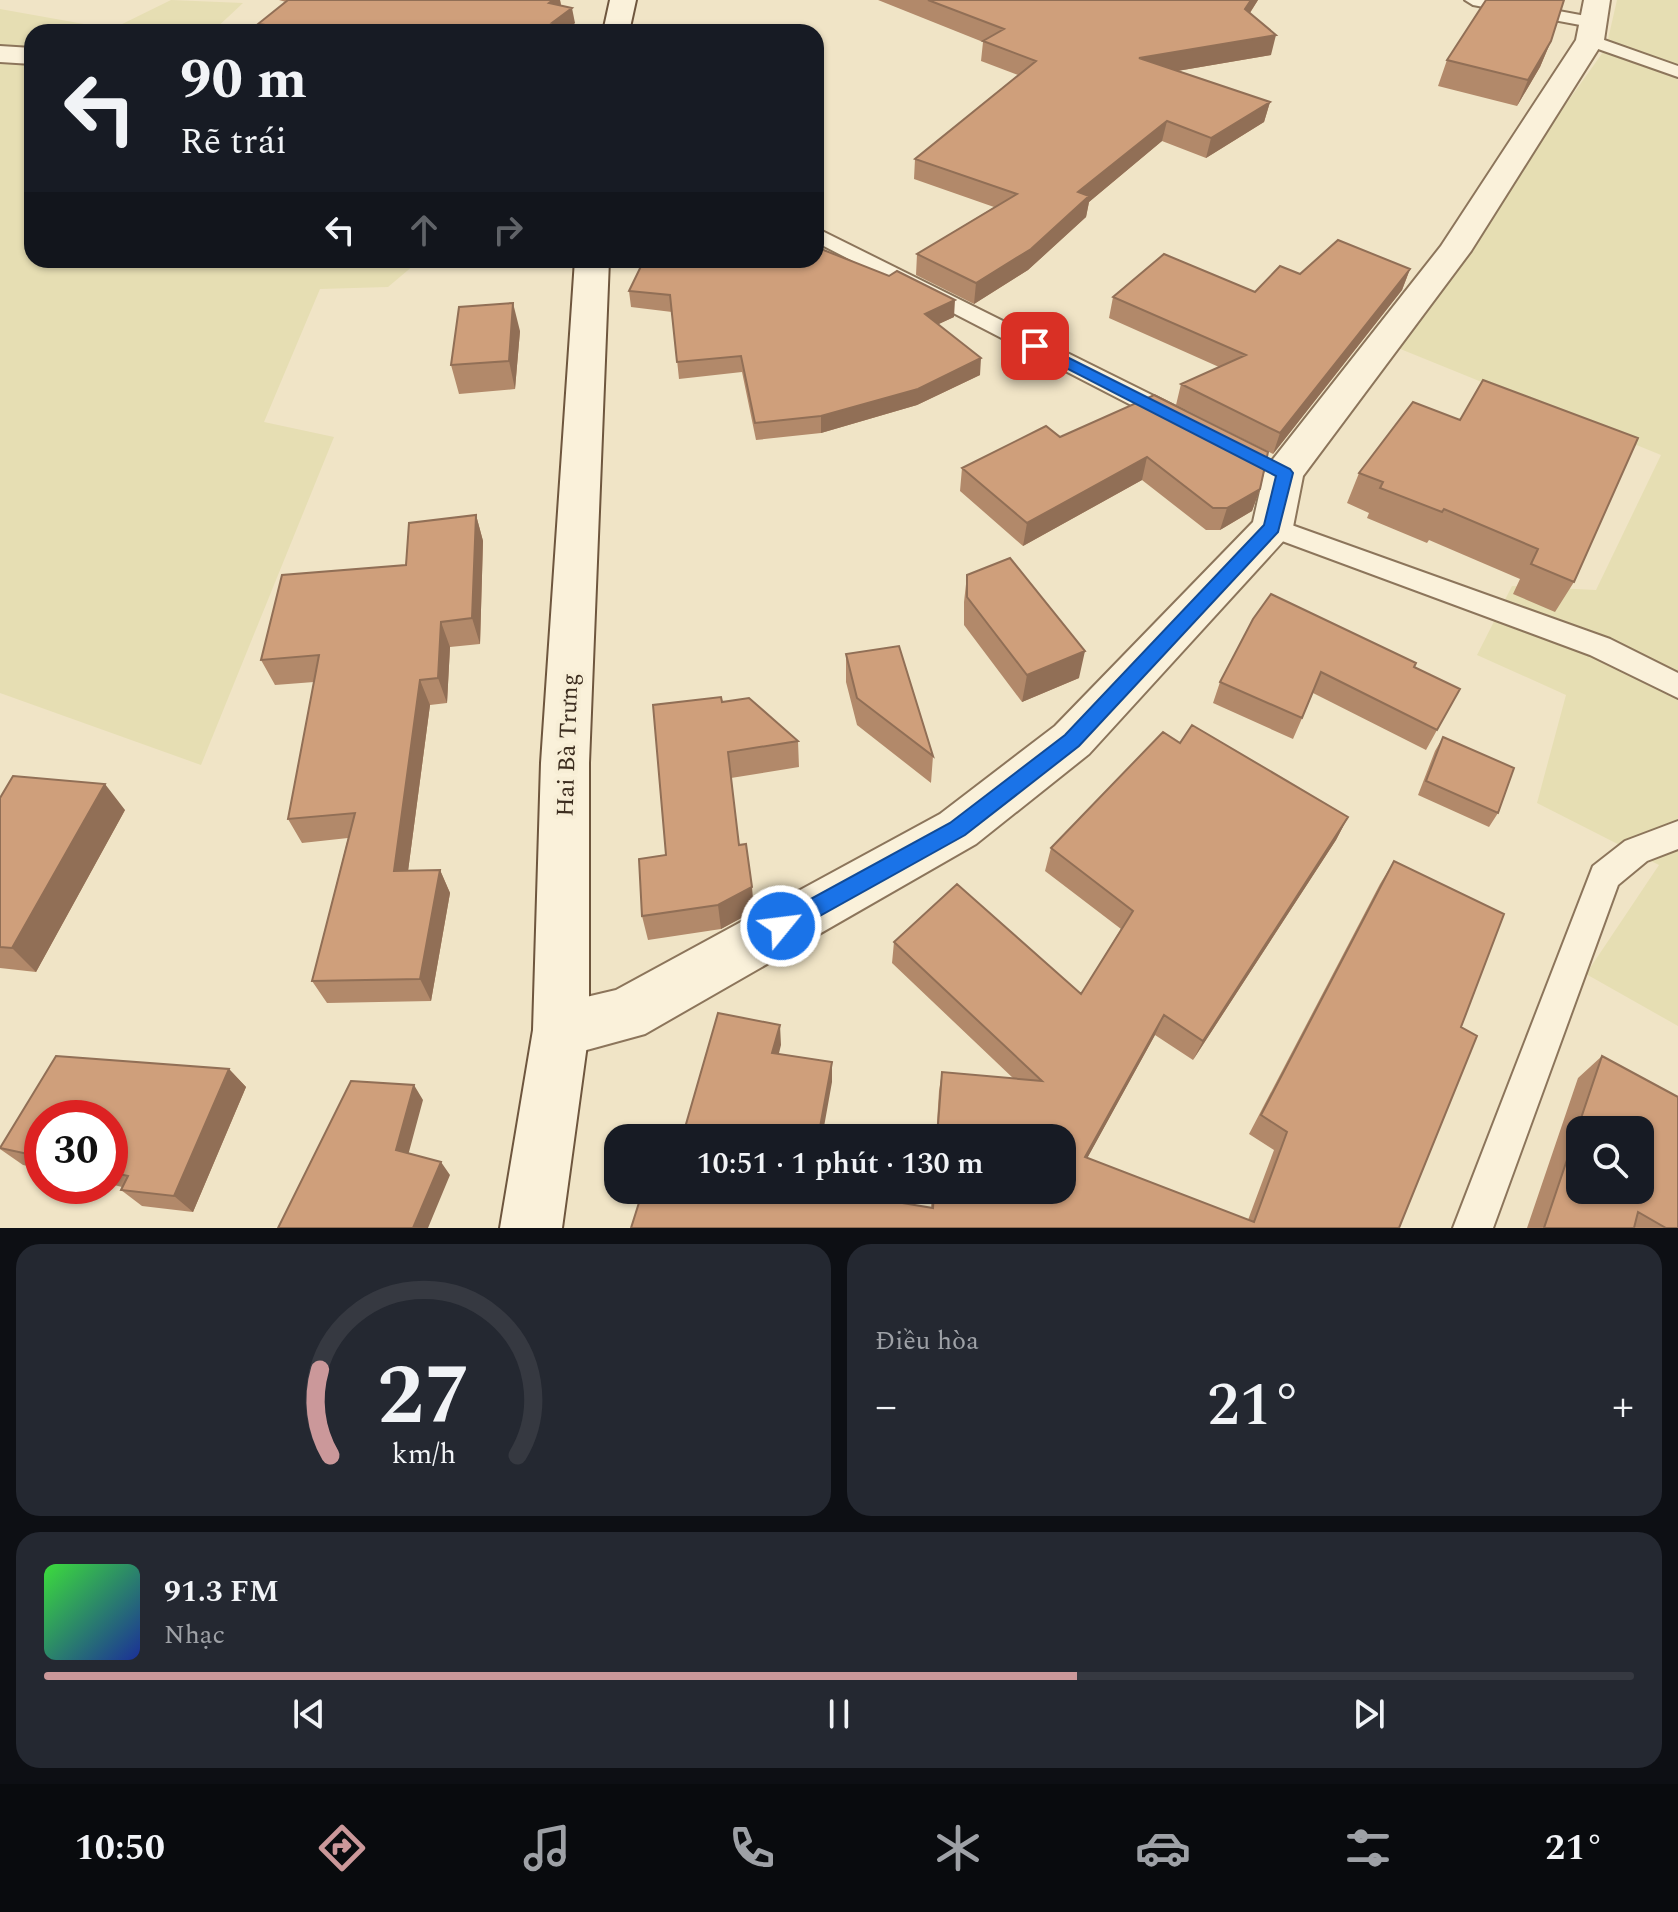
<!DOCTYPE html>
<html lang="vi">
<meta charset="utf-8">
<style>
body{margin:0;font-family:Spectral,serif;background:#242831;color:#f1f3f6;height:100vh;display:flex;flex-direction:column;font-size:30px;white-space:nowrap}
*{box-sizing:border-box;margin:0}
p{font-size:26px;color:#9ea1a6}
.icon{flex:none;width:44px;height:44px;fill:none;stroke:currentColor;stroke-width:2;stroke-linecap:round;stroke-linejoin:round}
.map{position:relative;height:1228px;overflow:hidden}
.side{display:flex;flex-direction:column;gap:16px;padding:16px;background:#0d0f14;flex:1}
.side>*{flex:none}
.guide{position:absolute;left:24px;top:24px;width:800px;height:244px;border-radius:24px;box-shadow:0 2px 6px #0004;background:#171b24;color:#f1f3f6;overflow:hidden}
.fabs{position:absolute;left:1566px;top:1116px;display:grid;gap:16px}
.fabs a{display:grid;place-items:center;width:88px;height:88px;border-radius:16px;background:#171b24;box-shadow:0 2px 6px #0004;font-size:40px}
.speed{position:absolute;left:24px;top:1100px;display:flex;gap:16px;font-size:40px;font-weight:700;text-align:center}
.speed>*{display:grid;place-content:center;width:104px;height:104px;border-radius:50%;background:#171b24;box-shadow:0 2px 6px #0004;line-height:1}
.speed .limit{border:12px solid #d22;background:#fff;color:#111}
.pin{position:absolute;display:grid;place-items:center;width:68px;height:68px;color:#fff;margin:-34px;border-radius:16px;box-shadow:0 4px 12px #0006}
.me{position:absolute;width:88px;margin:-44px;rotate:61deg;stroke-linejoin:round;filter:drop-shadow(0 0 6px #0008)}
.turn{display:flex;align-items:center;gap:28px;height:168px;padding:0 24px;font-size:36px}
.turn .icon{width:104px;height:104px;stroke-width:2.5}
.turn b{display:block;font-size:56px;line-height:68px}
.lanes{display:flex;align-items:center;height:76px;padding:0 24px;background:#0003;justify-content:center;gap:40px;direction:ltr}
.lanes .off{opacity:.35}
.big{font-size:60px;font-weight:600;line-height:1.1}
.side .widget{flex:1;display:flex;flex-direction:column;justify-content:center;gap:12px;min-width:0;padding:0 28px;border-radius:24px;background:#242831}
.side .dial{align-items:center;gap:0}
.dial svg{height:208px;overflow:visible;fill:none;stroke:#363941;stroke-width:7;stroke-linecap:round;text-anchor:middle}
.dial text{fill:#f1f3f6;stroke:none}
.song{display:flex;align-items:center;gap:24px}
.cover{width:96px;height:96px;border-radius:12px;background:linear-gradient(135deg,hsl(120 70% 55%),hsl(230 70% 35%))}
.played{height:8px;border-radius:4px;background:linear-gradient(90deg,#cb989a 65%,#363941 65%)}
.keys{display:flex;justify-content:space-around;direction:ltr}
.heat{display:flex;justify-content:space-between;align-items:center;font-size:44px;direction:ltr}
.side .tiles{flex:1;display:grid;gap:16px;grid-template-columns:1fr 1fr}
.widget:last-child{grid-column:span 2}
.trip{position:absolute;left:604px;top:1124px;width:472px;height:80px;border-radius:24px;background:#171b24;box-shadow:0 2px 6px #0004;font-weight:600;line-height:80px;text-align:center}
.tab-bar{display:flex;height:128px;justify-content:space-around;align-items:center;background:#090b0e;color:#9ea1a6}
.tab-bar .icon{width:56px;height:56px}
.tab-bar .on{color:#cb989a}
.tab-bar b{font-size:36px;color:#f1f3f6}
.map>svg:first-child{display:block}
.farmland{fill:#e6deb3}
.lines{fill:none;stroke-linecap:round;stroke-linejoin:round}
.lane-casing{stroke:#8c755b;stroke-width:4}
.street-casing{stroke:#8c755b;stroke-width:4}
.secondary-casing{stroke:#6e563e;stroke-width:4}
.lane{fill:#faf1da;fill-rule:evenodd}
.street{fill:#faf1da;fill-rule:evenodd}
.secondary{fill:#faf1da;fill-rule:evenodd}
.wall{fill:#b2896a}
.shaded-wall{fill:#916f56}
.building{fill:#cf9f7b;stroke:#916f56;stroke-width:2;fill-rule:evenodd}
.route{fill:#1a73e8;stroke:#114b97;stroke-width:2}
.labels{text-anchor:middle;stroke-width:8;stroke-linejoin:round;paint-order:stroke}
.street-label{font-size:24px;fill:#3c2d1f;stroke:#f7eed6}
</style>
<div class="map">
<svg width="1678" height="1228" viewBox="0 0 1678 1228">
<rect width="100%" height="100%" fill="#f0e4c6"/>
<path class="farmland" d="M171,0l72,3 -31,29h-180v228h388l-32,27 -68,2 -56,133 70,15 -133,328 -201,-72v-684l112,20z
M1617,0h61v1026l-92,-52 73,-109 -122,-62 29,-108 -89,-40 35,-69 84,4 65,-135 -268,-109 213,-298z"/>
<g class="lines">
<defs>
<path id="lane" d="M1465,0h35l91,17 8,5 -8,5 -118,-22z
M1590,35l88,31v11l-94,-33 -3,-4 3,-4z
M816,228l368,183 3,6 -3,6h-18l-350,-181z
M1272,518l338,121 68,34v25l-88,-43 -327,-121 -4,-7 4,-7z
M1678,821v28l-31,12 -29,24 -125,343h-40l140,-362 32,-25z"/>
<path id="street" d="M1584,0h26l-6,40 -133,211 -168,225 -10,51 -6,10 -198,217 -113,90 -331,190 -84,23 -20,-8 -8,-19 8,-19 20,-8 55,-13 324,-176 115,-88 198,-204 11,-49 6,-10 171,-217 135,-206z
M0,46l32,2v16l-32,-2z"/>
<path id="secondary" d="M610,0h26l-7,32h-26z
M575,260h34l-20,503v267l-27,198h-62l33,-198 8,-267z"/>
</defs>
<use href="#lane" class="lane-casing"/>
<use href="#street" class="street-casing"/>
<use href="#secondary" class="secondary-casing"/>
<use href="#lane" class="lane"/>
<use href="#street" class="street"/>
<use href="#secondary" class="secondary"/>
</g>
<path class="wall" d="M279,0h281l1,5 14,18 -4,3 14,6h-324l-3,-8 28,-22z
M878,0h380l-8,13 21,42 -94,16 93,31 -6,20 -58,36 -44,-17 -73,61 -3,15 -58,53 -54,34 -58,-29 1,-21 77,-47 -80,-28 1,-20 103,-84 -37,-14 2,-19z
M1551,41l-11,26 -23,39 -79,-20 9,-26z
M1410,269l-8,21 -129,164 -97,-49 5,-21 38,-17 -110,-49 4,-21 142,-5 45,-18z
M629,291l325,26 -16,7 42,51 -63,30 -96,28 -65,7 -14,-68 -63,7 -7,-67 -41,-5z
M520,331l-5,58 -56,5 -8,-29z
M1154,395l106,94 -8,22 -32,19h-14l-64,-50 -119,66 -63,-55 2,-23 98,-31z
M1413,402l161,180 -19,30 -42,-18 7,-15 -91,-39 -2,3 -60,-25 2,-5 -22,-10 12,-30z
M476,515l7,26 -3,103 -30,3 -3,56 -17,2 -22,166 32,-1 10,23 -19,108 -104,2 -15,-22 36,-143 -46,5 -14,-24 26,-137 -39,3 -14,-25 145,-95z
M967,575l112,103 -57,24 -58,-77v-23z
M1253,619l161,48 23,63 -11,20 -113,-57 -20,46 -80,-36 7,-21z
M846,654l87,102 -2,27 -74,-58 -11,-43z
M722,702l76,39 1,26 -68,11 8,67 15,66 -33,18 -73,11 -6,-24z
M1443,737l55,76 -9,14 -71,-32 17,-44z
M1180,743l168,74 -12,23 -143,220 -38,-25 -68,123 161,62 26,-70 -25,-16 131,-250 14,-23 67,166 -62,201h-768l300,-20 1,-18h130v-52h-126l3,-47 3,-19 72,7 -122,-116 2,-21 187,52 40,-65 -76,-58 6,-23z
M0,798l125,12 -89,162 -36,-4z
M56,1056l173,13 17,18 -53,125 -51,-6 -21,-16 1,-3 -12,-3v-66h-68v51l-19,-4 -23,-16z
M1602,1056l76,172h-151l51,-150z"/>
<path class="shaded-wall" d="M553,0h7l2,11 -13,-8z
M1251,0h7l-18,28 5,-19z
M572,8l3,15 -12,9 -11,-9z
M1276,35l-5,20 -135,23 3,-20z
M1551,41l-11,26 -23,39 11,-26z
M1270,102l-6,20 -58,36 5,-20z
M1167,121l-5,20 -73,61 -3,15 -58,53 -54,34 2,-21 102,-91z
M1410,269l-8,21 -129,164 7,-21z
M955,300l-1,17 -30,14 1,-17z
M513,303l7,28 -5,58 -6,-28z
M981,358l-1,17 -63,30 -96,28v-17z
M1147,457l-5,23 -119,66 4,-23z
M1260,489l-8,22 -32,19 7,-22z
M476,515l7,26 -3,103 -8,-26z
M441,622l9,25 -3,56 -9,-25z
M1085,651l-6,27 -57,24 5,-27z
M420,680l10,25 -25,189 -11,-23z
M105,784l20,26 -89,162 -24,-24z
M1348,817l-12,23 -143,220 10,-19z
M440,870l10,23 -19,108 -11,-22z
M752,887l2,24 -33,18 -3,-24z
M1164,1015l-9,20 -77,140 7,-18z
M780,1025l1,20 -7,28 -2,-20z
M832,1062v20l-10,56h-4z
M229,1069l17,18 -53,125 -19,-16z
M414,1085l9,15 -17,63 -10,-13z
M441,1162l9,13 -22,53h-15z"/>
<path class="building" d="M288,0h265l-4,3 23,5 -20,15 32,5 -4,4h-282l3,-2 -43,-6z
M928,0h323l-6,9 31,26 -137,23 131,44 -59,36 -44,-17 -89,71 11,4 -58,53 -55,34 -59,-29 100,-60 -102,-35 121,-98 -53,-20 21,-12z
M1486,0h78l-13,41 -23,39 -81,-20z
M1338,240l72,29 -130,164 -99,-49 65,-29 -133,-58 51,-43 91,38 25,-26 20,8z
M816,247l73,29 8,-5 58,29 -30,14 56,44 -63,31 -97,27 -66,7 -14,-67 -64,6 -7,-67 -41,-4 15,-31h172z
M513,303l-4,58 -58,4 8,-58z
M1483,380l155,58 -64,144 -43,-18 7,-15 -94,-40 -2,3 -62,-24 3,-6 -24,-9 54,-71 47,18z
M1154,395l114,57 -8,37 -33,19h-14l-66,-51 -120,66 -65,-55 84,-42 14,11z
M476,515l-4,103 -31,4 -3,56 -18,2 -26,191 46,-1 -20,109 -108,2 43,-168 -67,6 31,-164 -58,5 21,-85 124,-10 3,-42z
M1010,558l75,93 -58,24 -60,-78v-22z
M1271,594l145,69 -2,4 46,22 -23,41 -116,-58 -19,46 -82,-36 33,-63z
M899,646l34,110 -76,-58 -11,-44z
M721,697l1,5 27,-4 49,43 -70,11 11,93 7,-1 6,43 -34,18 -76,11 -3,-57 27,-4 -13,-150z
M1192,725l156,92 -145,224 -39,-26 -79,142 169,65 33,-90 -26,-17 133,-254 110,53 -43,113 16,9 -78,192h-768l12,-38h181l109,18 1,-18h128v-52h-125l5,-66 100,9 -148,-139 63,-58 124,110 52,-83 -82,-63 112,-116 17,11z
M1443,737l71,31 -16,45 -72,-32z
M13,776l92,8 -93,164 -12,-1v-149z
M718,1013l62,12 -8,28 60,9 -14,76h-159l3,-11 22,4z
M56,1056l173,13 -55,127 -53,-6 7,-14 -18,-4v-54h-68v39l-42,-9z
M1602,1056l76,41v131h-12l-28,-16 -4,16h-90zM1580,1130h60v60h-60z
M351,1081l63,4 -18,65 45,12 -28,66h-135z"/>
<path class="route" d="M1035,341l255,128 3,4 -15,59 -199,214 -114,89 -176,98 -8,3 -7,-3 -4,-7 4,-7 176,-96 115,-88 199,-210 12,-49 -247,-127v-6z"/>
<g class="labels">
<g class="street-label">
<text transform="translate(567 745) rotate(-88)" y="8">Hai Bà Trưng</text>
</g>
</g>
</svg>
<div class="fabs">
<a><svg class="icon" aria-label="search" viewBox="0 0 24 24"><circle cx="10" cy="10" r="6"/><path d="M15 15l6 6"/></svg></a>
</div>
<div class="speed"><div class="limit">30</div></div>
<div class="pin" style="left:1035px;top:346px;background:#d93025"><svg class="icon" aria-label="arrive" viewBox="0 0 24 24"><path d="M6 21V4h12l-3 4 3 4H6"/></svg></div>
<svg class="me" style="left:781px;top:926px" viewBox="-20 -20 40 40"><circle r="17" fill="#1a73e8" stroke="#fff" stroke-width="3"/><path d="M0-11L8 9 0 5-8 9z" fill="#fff"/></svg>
<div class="trip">10:51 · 1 phút · 130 m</div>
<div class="guide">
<div class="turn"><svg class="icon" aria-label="left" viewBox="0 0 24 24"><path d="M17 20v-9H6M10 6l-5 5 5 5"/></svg><div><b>90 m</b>Rẽ trái</div></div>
<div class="lanes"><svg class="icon" aria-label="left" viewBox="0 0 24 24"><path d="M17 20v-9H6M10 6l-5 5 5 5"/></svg><svg class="icon off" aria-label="ahead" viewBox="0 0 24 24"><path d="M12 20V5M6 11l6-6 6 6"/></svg><svg class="icon off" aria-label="right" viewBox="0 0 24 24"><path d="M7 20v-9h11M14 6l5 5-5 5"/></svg></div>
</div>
</div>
<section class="side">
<div class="tiles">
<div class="widget dial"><svg viewBox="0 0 100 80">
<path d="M14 69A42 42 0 1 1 86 69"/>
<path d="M14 69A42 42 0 0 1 10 36" stroke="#cb989a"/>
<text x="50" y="56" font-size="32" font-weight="700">27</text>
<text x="50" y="72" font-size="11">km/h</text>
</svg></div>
<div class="widget"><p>Điều hòa</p>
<div class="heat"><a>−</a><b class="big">21°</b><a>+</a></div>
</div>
<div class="widget">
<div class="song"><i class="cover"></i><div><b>91.3 FM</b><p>Nhạc</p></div></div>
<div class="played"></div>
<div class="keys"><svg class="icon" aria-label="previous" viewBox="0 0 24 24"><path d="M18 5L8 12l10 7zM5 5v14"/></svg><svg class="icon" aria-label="pause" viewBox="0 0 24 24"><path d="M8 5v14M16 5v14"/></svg><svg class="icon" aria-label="next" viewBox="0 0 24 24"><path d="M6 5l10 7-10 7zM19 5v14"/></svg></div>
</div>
</div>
</section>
<nav class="tab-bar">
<b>10:50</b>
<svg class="icon on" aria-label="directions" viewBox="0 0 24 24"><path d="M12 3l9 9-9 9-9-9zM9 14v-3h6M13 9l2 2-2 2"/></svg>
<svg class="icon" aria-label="music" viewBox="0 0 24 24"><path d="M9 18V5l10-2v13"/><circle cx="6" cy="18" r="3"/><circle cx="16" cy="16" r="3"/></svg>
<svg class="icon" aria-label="phone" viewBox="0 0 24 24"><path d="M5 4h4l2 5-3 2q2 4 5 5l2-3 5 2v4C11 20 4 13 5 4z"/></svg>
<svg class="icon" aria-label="climate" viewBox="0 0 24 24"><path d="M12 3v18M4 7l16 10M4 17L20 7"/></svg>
<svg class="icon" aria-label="car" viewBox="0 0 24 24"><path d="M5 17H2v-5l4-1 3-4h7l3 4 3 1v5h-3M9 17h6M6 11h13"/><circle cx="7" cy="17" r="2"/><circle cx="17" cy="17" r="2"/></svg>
<svg class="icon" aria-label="filters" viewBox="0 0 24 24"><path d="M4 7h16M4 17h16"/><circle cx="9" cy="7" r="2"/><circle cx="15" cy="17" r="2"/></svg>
<b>21°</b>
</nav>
